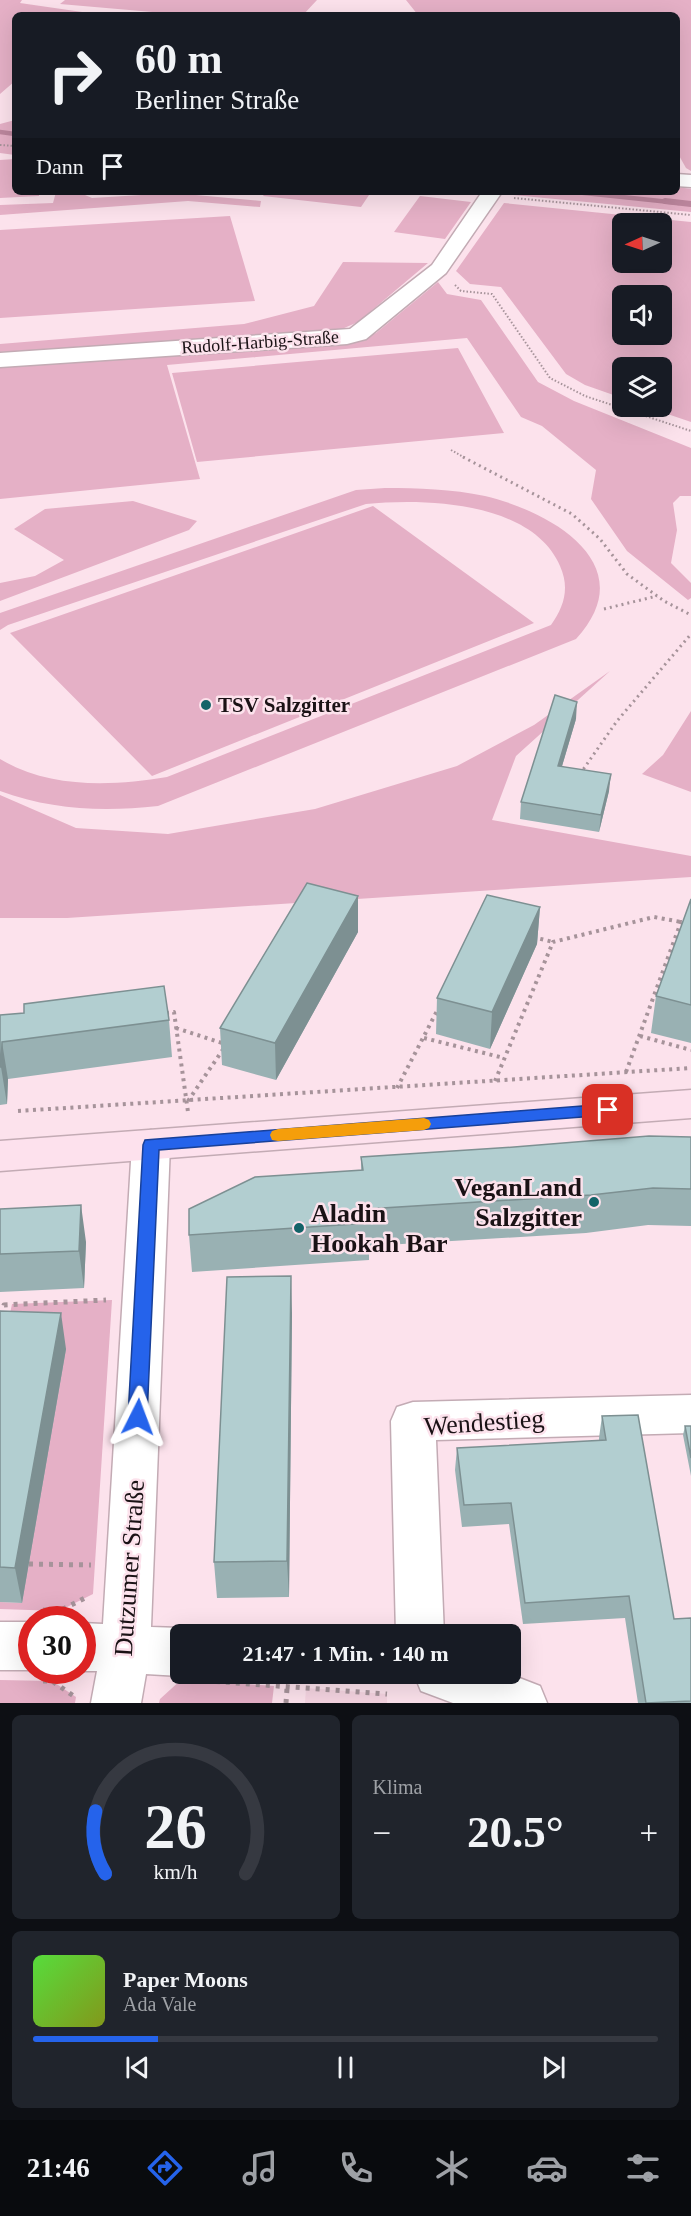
<!DOCTYPE html>
<html lang="de">
<meta charset="utf-8">
<style>
body{margin:0;font-family:"Times New Roman",serif;background:#20242c;color:#f1f3f6;height:100vh;display:flex;flex-direction:column;font-size:22px;white-space:nowrap}
*{box-sizing:border-box;margin:0}
p{font-size:20px;color:#9ea1a6}
.icon{flex:none;width:33px;height:33px;fill:none;stroke:currentColor;stroke-width:2;stroke-linecap:round;stroke-linejoin:round}
.map{position:relative;height:1703px;overflow:hidden}
.sheet{display:flex;flex-direction:column;gap:12px;padding:12px;background:#0d0f14;flex:1}
.sheet>*{flex:none}
.top-card{position:absolute;left:12px;top:12px;width:668px;height:183px;border-radius:9px;box-shadow:0 6px 24px #0002;background:#171b24;color:#f1f3f6;overflow:hidden}
.needle{width:39px;rotate:267deg}
.tools{position:absolute;left:612px;top:213px;display:grid;gap:12px}
.tools a{display:grid;place-items:center;width:60px;height:60px;border-radius:9px;background:#171b24;box-shadow:0 6px 24px #0002;font-size:30px}
.speed{position:absolute;left:18px;top:1606px;display:flex;gap:12px;font-size:30px;font-weight:700;text-align:center}
.speed>*{display:grid;place-content:center;width:78px;height:78px;border-radius:50%;background:#171b24;box-shadow:0 6px 24px #0002;line-height:1}
.speed .limit{border:9px solid #d22;background:#fff;color:#111}
.pin{position:absolute;display:grid;place-items:center;width:51px;height:51px;color:#fff;margin:-26px;border-radius:12px;box-shadow:0 3px 9px #0006}
.me{position:absolute;width:66px;margin:-33px;rotate:3deg;stroke-linejoin:round;filter:drop-shadow(0 0 4px #0008)}
.turn{display:flex;align-items:center;gap:21px;height:126px;padding:0 24px;font-size:27px}
.turn .icon{width:78px;height:78px;stroke-width:2.5}
.turn b{display:block;font-size:42px;line-height:51px}
.then{display:flex;align-items:center;height:57px;padding:0 24px;background:#0003;gap:12px;font-size:22px}
.big{font-size:45px;font-weight:700;line-height:1.1}
.sheet .tile{flex:1;display:flex;flex-direction:column;justify-content:center;gap:9px;min-width:0;padding:0 21px;border-radius:9px;background:#20242c}
.sheet .dial{align-items:center;gap:0}
.dial svg{height:156px;overflow:visible;fill:none;stroke:#363941;stroke-width:7;stroke-linecap:round;text-anchor:middle}
.dial text{fill:#f1f3f6;stroke:none}
.song{display:flex;align-items:center;gap:18px}
.cover{width:72px;height:72px;border-radius:9px;background:linear-gradient(135deg,hsl(110 70% 55%),hsl(70 70% 35%))}
.played{height:6px;border-radius:3px;background:linear-gradient(90deg,#2563eb 20%,#363941 20%)}
.keys{display:flex;justify-content:space-around;direction:ltr}
.heat{display:flex;justify-content:space-between;align-items:center;font-size:33px;direction:ltr}
.sheet .tiles{flex:1;display:grid;gap:12px;grid-template-columns:1fr 1fr}
.tile:last-child{grid-column:span 2}
.trip{position:absolute;left:170px;top:1624px;width:351px;height:60px;border-radius:9px;background:#171b24;box-shadow:0 6px 24px #0002;font-weight:700;line-height:60px;text-align:center}
.tab-bar{display:flex;height:96px;justify-content:space-around;align-items:center;background:#090b0e;color:#9ea1a6}
.tab-bar .icon{width:42px;height:42px}
.tab-bar .active{color:#2563eb}
.tab-bar b{font-size:27px;color:#f1f3f6}
.map>svg:first-child{display:block}
.built{fill:#f5d4e1}
.green{fill:#e5b0c6;fill-rule:evenodd}
.lines{fill:none;stroke-linecap:round;stroke-linejoin:round}
.stream-far1{stroke:#bc869d;stroke-width:4.5}
.stream{stroke:#bc869d;stroke-width:6}
.street-casing{stroke:#c3abb4;stroke-width:3}
.secondary-casing{stroke:#c3abb4;stroke-width:3}
.path-far3{stroke:#a6939a;stroke-width:2;stroke-dasharray:1.5 2;stroke-linecap:butt}
.path-far2{stroke:#a6939a;stroke-width:3;stroke-dasharray:2 4;stroke-linecap:butt}
.path-far1{stroke:#a6939a;stroke-width:4;stroke-dasharray:3 4.5;stroke-linecap:butt}
.path{stroke:#a6939a;stroke-width:5;stroke-dasharray:4 6;stroke-linecap:butt}
.street{fill:#fff;fill-rule:evenodd}
.secondary{fill:#fde1ed;fill-rule:evenodd}
.wall{fill:#99b1b3}
.shaded-wall{fill:#7d9092}
.building{fill:#b2ced0;stroke:#7d9092;stroke-width:1.5}
.route{fill:#2563eb;stroke:#184099;stroke-width:1.5}
.slow{fill:#f59e0b}
.poi-dot{fill:#136368;stroke:#fce2ec;stroke-width:2}
.labels{text-anchor:middle;stroke-width:5;stroke-linejoin:round;paint-order:stroke}
.far-street-label{font-size:18px;fill:#1a1215;stroke:#fce2ec}
.poi-label{font-size:21px;font-weight:bold;fill:#1a1215;stroke:#fce2ec;text-anchor:start}
.near-poi-label{font-size:26px;font-weight:bold;fill:#1a1215;stroke:#fce2ec;text-anchor:end}
.near-street-label{font-size:26px;fill:#1a1215;stroke:#fce2ec}
</style>
<div class="map">
<svg width="691" height="1703" viewBox="0 0 691 1703">
<rect width="100%" height="100%" fill="#fce2ec"/>
<path class="built" d="M306,1688l81,6v9h-82z"/>
<path class="green" d="M0,0h22l-2,3 76,11 -81,1v66l-15,13z
M65,0h252l-14,15h-116l-127,-11z
M406,0h285v171l-5,-3 -9,-16 -1,-137h-258z
M15,120v35l-15,-2v-29z
M15,159v33h24v4l-39,2v-38z
M677,187l14,2v23l-189,-18 2,-2h172z
M56,192h22l14,6 82,-5 87,8 -1,6 -72,-6 -188,14v-10l53,-2z
M266,192h105l-10,15 -98,-11z
M420,196l51,6 -26,37 -51,-7z
M504,203l187,19v200l-44,-15 15,-1v-38h-40v30l-37,-13 -19,-11 -65,-87 -31,-3 -14,-13zM622,224h40v38h-40zM622,296h40v38h-40z
M230,216l25,85 -255,17v-88z
M343,262l85,1 -70,59 -23,10 -335,20v-8l244,-20 70,-18z
M438,282l9,12 34,6 57,82 36,19 117,47v48h-11l-7,7 4,27 -6,33 20,20v15l-3,2 -61,-49 -36,-52 5,-29 -54,-44 -21,-9 -54,-79 -300,27 33,114 -200,20v-133l352,-25 24,-8z
M458,348l46,85 -307,29 -25,-89z
M385,488c33,0 67,1 100,8 67,16 159,69 91,143l-418,167c-55,6 -106,4 -158,-15v-32c50,30 113,27 167,18l384,-152c13,-18 19,-37 9,-59 -28,-65 -136,-68 -194,-62l-358,121 -8,5v-17l356,-123z
M133,501l64,20 -8,9 -189,71v-18l35,-7 29,-16 -50,-31 31,-20z
M373,506l161,117 -382,153 -142,-143z
M610,671l-94,85 -24,64 199,36v21l-624,41h-67v-123l76,33 92,6 147,-25 142,-43 77,-41z
M691,711v81l-49,-18 21,-19z
M112,1300l-19,294 -34,17 -59,-2v-7l22,1 -19,-255 9,-44z
M182,1679l92,7 -2,17h-113l1,-4z
M0,1680l52,1 24,16 -1,6h-75z"/>
<g class="lines">
<path class="stream-far1" d="M0,132l15,2
M575,192l104,11"/>
<path class="stream" d="M665,201l26,3"/>
<defs>
<path id="street" d="M676,174l15,1v12l-15,-1z
M482,192h20l-56,81 -80,66 -19,5 -347,23v-14l350,-24 82,-64z
M151,1130l14,5 5,10 -19,482 29,1 17,7h-17v39h4l-4,2 -34,-2 -5,29h-50l6,-32h-15v-48l21,1 29,-479 5,-10z
M691,1395v38l-255,7 8,195h-48l-5,-214 6,-14 16,-5z
M0,1622h32v48h-32z
M414,1674h95l31,12 7,17h-94l-32,-12z"/>
<path id="secondary" d="M691,1090v28l-691,53v-30z"/>
</defs>
<use href="#street" class="street-casing"/>
<use href="#secondary" class="secondary-casing"/>
<path class="path-far3" d="M0,145l15,1
M451,192l11,1
M514,198l177,17
M455,285l6,6 31,3 58,84 35,18 106,35
M451,450l14,8"/>
<path class="path-far2" d="M463,457l109,57 28,25 27,35 37,27 27,14
M604,609l53,-13
M580,774l37,-53 74,-87"/>
<path class="path-far1" d="M533,937l20,5
M166,1013l8,-1 14,100
M176,1028l49,16
M640,1036l51,14
M424,1038l80,20
M626,1072l55,-150 10,2
M495,1081l58,-139 101,-25 27,5
M397,1088l41,-79
M188,1101l36,-53
M18,1111l673,-43"/>
<path class="path" d="M0,1325l4,-20 102,-5
M29,1564l62,1
M43,1610l16,1 30,-15
M196,1680l191,14
M43,1681h9l23,16
M286,1703l2,-29"/>
<use href="#street" class="street"/>
<use href="#secondary" class="secondary"/>
</g>
<path class="wall" d="M576,719l-14,47 47,25 -10,41 -79,-13 1,-17z
M358,896v36l-82,148 -54,-15 -2,-37z
M691,899v144l-40,-10 5,-37z
M540,907l-3,37 -47,105 -54,-15 1,-36z
M0,1015l169,5 3,37 -164,22 -1,25 -7,1z
M691,1137v89l-43,-1 -62,8 -217,13v14l-177,12 -3,-37 172,-65v-13z
M0,1209l86,33 -2,46 -84,4z
M0,1311l66,38 -44,254 -22,-1z
M292,1313l-3,284 -72,1 -3,-36z
M602,1416l72,203 17,-1v85h-53l-13,-85 -102,6 -14,-100 -47,3 -7,-57 2,-22 142,-7v-3z
M685,1426h6v50l-8,-41z"/>
<path class="shaded-wall" d="M577,702l-1,17 -19,64 1,-17z
M611,774l-2,17 -10,41 2,-17z
M358,896v36l-82,148 -1,-37z
M540,907l-3,37 -47,105 2,-37z
M2,1042l6,37 -1,25 -6,-37z
M81,1205l5,37 -2,46 -5,-37z
M291,1276l1,37 -3,284 -2,-36z
M61,1313l5,36 -44,254 -7,-35z"/>
<path class="building" d="M555,695l22,7 -19,64 53,8 -10,41 -80,-13z
M307,883l51,13 -83,147 -55,-15z
M487,895l53,12 -48,105 -55,-14z
M691,899v106l-35,-9z
M164,986l5,34 -167,22 -1,25h-1v-52l24,-2v-9z
M649,1136l42,1v52l-38,-1 -62,7 -224,14 2,14 -180,12v-26l66,-32 108,-7 -2,-13 153,-10z
M81,1205l-2,46 -79,3v-45z
M291,1276l-4,285 -73,1 13,-285z
M0,1311l61,2 -46,255 -15,-1z
M638,1415l36,204 17,-1v83l-45,2 -17,-107 -104,7 -14,-100 -47,2 -7,-57 149,-8 -4,-24z
M685,1426h6v32z"/>
<path class="route" d="M608,1104l6,1 2,5 -2,4 -6,1 -449,35 -12,267 -3,6 -6,2 -7,-2 -3,-6 15,-272 2,-5z"/>
<path class="slow" d="M424,1118l5,2 2,4 -2,4 -5,2 -146,11 -6,-1 -2,-5 2,-4 6,-2z"/>
<g class="poi-dot">
<circle cx="206" cy="705" r="6"/>
<circle cx="594" cy="1202" r="6"/>
<circle cx="299" cy="1228" r="6"/>
</g>
<g class="labels">
<g class="far-street-label">
<text transform="translate(260 342) rotate(-4)" y="6">Rudolf-Harbig-Straße</text>
</g>
<g class="poi-label">
<text x="218" y="712">TSV Salzgitter</text>
</g>
<g class="near-poi-label">
<text x="582" y="1196">VeganLand<tspan x="582" dy="30">Salzgitter</tspan></text>
<text x="311" y="1222" text-anchor="start">Aladin<tspan x="311" dy="30">Hookah Bar</tspan></text>
</g>
<g class="near-street-label">
<text transform="translate(484 1422) rotate(-4)" y="9">Wendestieg</text>
<text transform="translate(129 1568) rotate(-86)" y="9">Dutzumer Straße</text>
</g>
</g>
</svg>
<div class="tools">
<a><svg class="needle" viewBox="-14 -14 28 28"><path d="M0-13l5 13h-10z" fill="#e53935"/><path d="M0 13l5-13h-10z" fill="#9ea1a6"/></svg></a>
<a><svg class="icon" aria-label="sound" viewBox="0 0 24 24"><path d="M4 9h4l5-4v14l-5-4H4zM17 9q2 3 0 6"/></svg></a>
<a><svg class="icon" aria-label="layers" viewBox="0 0 24 24"><path d="M12 4l9 5-9 5-9-5zM3 14l9 5 9-5"/></svg></a>
</div>
<div class="speed"><div class="limit">30</div></div>
<div class="pin" style="left:608px;top:1110px;background:#d93025"><svg class="icon" aria-label="arrive" viewBox="0 0 24 24"><path d="M6 21V4h12l-3 4 3 4H6"/></svg></div>
<svg class="me" style="left:138px;top:1417px" viewBox="-20 -20 40 40"><path d="M0-17L14 15 0 8-14 15z" fill="#2563eb" stroke="#fff" stroke-width="4"/></svg>
<div class="trip">21:47 · 1 Min. · 140 m</div>
<div class="top-card">
<div class="turn"><svg class="icon" aria-label="right" viewBox="0 0 24 24"><path d="M7 20v-9h11M14 6l5 5-5 5"/></svg><div><b>60 m</b>Berliner Straße</div></div>
<div class="then">Dann<svg class="icon" aria-label="arrive" viewBox="0 0 24 24"><path d="M6 21V4h12l-3 4 3 4H6"/></svg></div>
</div>
</div>
<section class="sheet">
<div class="tiles">
<div class="tile dial"><svg viewBox="0 0 100 80">
<path d="M14 69A42 42 0 1 1 86 69"/>
<path d="M14 69A42 42 0 0 1 9 37" stroke="#2563eb"/>
<text x="50" y="56" font-size="32" font-weight="700">26</text>
<text x="50" y="72" font-size="11">km/h</text>
</svg></div>
<div class="tile"><p>Klima</p>
<div class="heat"><a>−</a><b class="big">20.5°</b><a>+</a></div>
</div>
<div class="tile">
<div class="song"><i class="cover"></i><div><b>Paper Moons</b><p>Ada Vale</p></div></div>
<div class="played"></div>
<div class="keys"><svg class="icon" aria-label="previous" viewBox="0 0 24 24"><path d="M18 5L8 12l10 7zM5 5v14"/></svg><svg class="icon" aria-label="pause" viewBox="0 0 24 24"><path d="M8 5v14M16 5v14"/></svg><svg class="icon" aria-label="next" viewBox="0 0 24 24"><path d="M6 5l10 7-10 7zM19 5v14"/></svg></div>
</div>
</div>
</section>
<nav class="tab-bar">
<b>21:46</b>
<svg class="icon active" aria-label="directions" viewBox="0 0 24 24"><path d="M12 3l9 9-9 9-9-9zM9 14v-3h6M13 9l2 2-2 2"/></svg>
<svg class="icon" aria-label="music" viewBox="0 0 24 24"><path d="M9 18V5l10-2v13"/><circle cx="6" cy="18" r="3"/><circle cx="16" cy="16" r="3"/></svg>
<svg class="icon" aria-label="phone" viewBox="0 0 24 24"><path d="M5 4h4l2 5-3 2q2 4 5 5l2-3 5 2v4C11 20 4 13 5 4z"/></svg>
<svg class="icon" aria-label="climate" viewBox="0 0 24 24"><path d="M12 3v18M4 7l16 10M4 17L20 7"/></svg>
<svg class="icon" aria-label="car" viewBox="0 0 24 24"><path d="M5 17H2v-5l4-1 3-4h7l3 4 3 1v5h-3M9 17h6M6 11h13"/><circle cx="7" cy="17" r="2"/><circle cx="17" cy="17" r="2"/></svg>
<svg class="icon" aria-label="filters" viewBox="0 0 24 24"><path d="M4 7h16M4 17h16"/><circle cx="9" cy="7" r="2"/><circle cx="15" cy="17" r="2"/></svg>
</nav>
